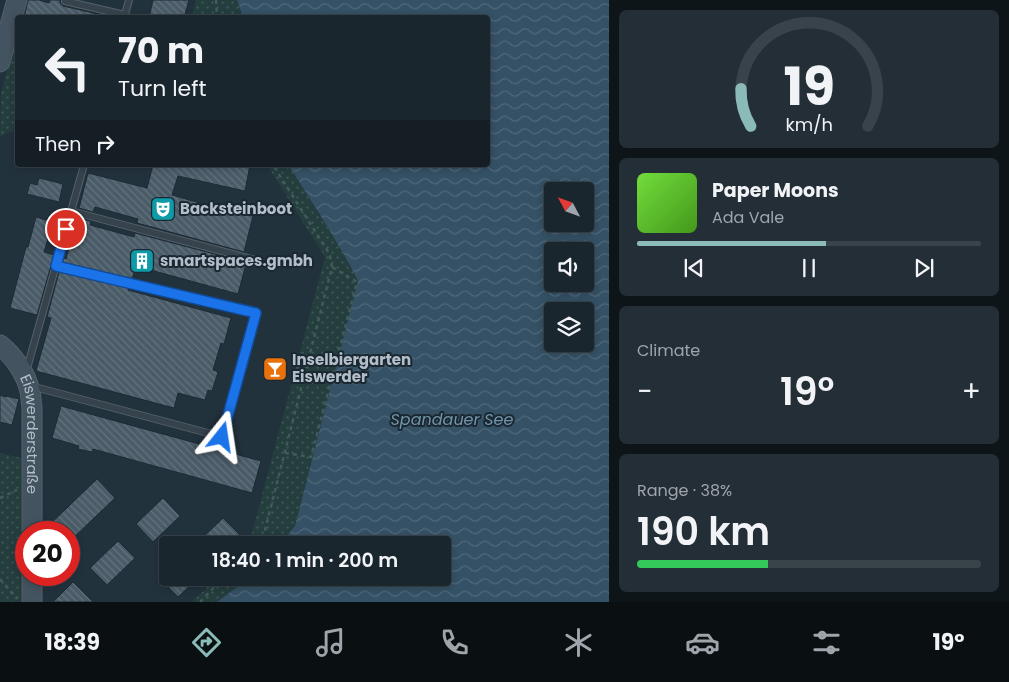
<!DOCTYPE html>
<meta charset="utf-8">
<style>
body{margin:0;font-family:Poppins,sans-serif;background:#232e36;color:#f1f3f6;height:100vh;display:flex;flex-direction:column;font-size:19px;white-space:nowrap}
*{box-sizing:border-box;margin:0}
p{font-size:16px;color:#9fa5aa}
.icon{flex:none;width:28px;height:28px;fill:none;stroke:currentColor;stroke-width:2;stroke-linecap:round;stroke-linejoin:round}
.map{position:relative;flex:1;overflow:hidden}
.drawer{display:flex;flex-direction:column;gap:10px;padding:10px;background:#0e1519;width:400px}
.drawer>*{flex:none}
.banner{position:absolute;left:15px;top:15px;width:475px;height:152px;border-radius:5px;box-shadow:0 2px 8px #0003,0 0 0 1px #38434a;background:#1a262e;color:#f1f3f6;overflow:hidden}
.needle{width:32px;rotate:311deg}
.fabs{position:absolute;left:544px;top:182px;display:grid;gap:10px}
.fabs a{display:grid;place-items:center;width:50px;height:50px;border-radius:5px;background:#1a262e;box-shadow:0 2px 8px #0003,0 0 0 1px #38434a;font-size:25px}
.speed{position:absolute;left:15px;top:521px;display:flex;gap:10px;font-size:25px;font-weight:700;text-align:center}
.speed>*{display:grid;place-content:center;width:65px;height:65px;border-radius:50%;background:#1a262e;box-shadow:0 2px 8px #0003,0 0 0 1px #38434a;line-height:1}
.speed .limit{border:8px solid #d22;background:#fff;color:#111}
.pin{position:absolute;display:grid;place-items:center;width:42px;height:42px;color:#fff;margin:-21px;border:2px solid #fff;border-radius:50%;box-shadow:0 1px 5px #0007}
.me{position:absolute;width:55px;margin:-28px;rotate:15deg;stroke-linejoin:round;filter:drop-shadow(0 0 4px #0008)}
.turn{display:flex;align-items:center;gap:18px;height:105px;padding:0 20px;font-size:22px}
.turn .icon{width:65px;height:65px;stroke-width:2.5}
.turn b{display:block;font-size:35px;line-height:42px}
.then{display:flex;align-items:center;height:48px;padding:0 20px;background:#0003;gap:10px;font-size:19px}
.big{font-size:38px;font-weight:600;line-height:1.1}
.drawer .widget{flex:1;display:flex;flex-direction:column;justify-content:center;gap:8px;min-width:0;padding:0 18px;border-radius:8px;background:#232e36}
.drawer .dial{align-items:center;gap:0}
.dial svg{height:130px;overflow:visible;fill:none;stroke:#38434a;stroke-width:7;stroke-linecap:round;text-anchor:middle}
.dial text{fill:#f1f3f6;stroke:none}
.song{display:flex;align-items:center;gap:15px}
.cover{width:60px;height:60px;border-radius:8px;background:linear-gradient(135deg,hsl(100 70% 55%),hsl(100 70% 35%))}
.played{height:5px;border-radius:2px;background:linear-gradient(90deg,#8bbbb9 55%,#38434a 55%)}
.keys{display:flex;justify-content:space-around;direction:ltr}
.heat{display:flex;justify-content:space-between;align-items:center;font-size:28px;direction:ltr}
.charge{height:8px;border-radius:4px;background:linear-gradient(90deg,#34c759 38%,#38434a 0)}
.trip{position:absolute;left:159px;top:536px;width:292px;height:50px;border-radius:5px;background:#1a262e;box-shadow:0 2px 8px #0003,0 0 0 1px #38434a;font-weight:600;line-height:50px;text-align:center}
.tabs{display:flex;height:80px;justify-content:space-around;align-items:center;background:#0a0f12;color:#9fa5aa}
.tabs .icon{width:35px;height:35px}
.tabs .on{color:#8bbbb9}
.tabs b{font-size:22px;color:#f1f3f6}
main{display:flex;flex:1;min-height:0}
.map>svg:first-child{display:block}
.park{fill:url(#park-dots)}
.water{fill:url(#water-waves);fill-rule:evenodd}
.building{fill:url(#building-back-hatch);stroke:#1d2a34}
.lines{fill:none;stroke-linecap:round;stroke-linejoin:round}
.lane-casing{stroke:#54616b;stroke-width:8}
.secondary-casing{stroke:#54616b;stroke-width:21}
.path{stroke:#425a59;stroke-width:2.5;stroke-dasharray:4 4;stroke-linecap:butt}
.lane{stroke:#36434d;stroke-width:6}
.secondary{stroke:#445360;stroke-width:19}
.route-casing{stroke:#114b97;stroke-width:12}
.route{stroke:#1a73e8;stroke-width:9}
.labels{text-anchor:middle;stroke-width:4;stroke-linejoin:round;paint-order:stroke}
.poi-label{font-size:15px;font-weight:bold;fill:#b2bec9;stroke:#1b2832;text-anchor:start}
.street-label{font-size:15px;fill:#b2bec9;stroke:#1b2832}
.water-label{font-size:16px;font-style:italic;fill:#7095ad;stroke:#1b2832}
</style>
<main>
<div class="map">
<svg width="609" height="602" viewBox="0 0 609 602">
<defs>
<pattern id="park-dots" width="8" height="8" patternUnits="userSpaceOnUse" patternTransform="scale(1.25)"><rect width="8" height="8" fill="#243e3d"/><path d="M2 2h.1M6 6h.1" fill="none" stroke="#415858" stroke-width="1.8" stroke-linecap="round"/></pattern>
<pattern id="water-waves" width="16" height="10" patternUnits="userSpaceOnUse" patternTransform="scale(1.25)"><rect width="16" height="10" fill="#355165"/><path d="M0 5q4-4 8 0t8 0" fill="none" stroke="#50687a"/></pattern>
<pattern id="building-back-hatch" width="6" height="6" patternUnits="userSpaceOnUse" patternTransform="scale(1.25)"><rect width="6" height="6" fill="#4b5c69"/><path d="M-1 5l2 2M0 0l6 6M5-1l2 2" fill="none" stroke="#63727d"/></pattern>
</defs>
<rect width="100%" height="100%" fill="#22323d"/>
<path class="park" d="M196,0h41l6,17 -51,1z
M17,29v101l-10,3 -7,4 1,-43z
M267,165h21l4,4 22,38 28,42 16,32 -63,245 -16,19h-30l76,-288z
M0,453l21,5v144h-21z
M217,578h30l-10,9 -20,15h-25z"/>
<path class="water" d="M237,0h372v602h-392l20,-15 10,-9h195v-33h-163l16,-19 63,-245c-19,-39 -44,-74 -66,-111l-4,-5h200v-147l-245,-1zM552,191h33v33h-33zM552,251h33v33h-33zM552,311h33v33h-33z"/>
<path class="building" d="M28,0h11l10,3 1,-3h10v3l3,3 35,8 -1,4h-73z
M153,0h36l-5,18h-35z
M153,165h97l-5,26 -67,-15 -6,19 66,19 1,-2 14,4 -9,36 -107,-29 1,-4 -43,-12 -2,5 -14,-4 9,-35 59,15z
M39,178l24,6 -4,18 -32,-8 3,-11 7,2z
M36,217l17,5 -9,30 10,3 -17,60 -27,-7 16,-61h2z
M77,218l14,3 -1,4 44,12 1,-4 106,28v1l5,2 -8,30 -102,-28 -4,13 -70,-17 1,-4 3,1z
M59,272l70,16 -1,2 103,28 -7,26 -3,-1 -8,27 5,2 -6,19 -4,-1 -3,10 -27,-7 -4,15 -138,-37 15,-53 -4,-1z
M0,395l6,2v-1l13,3 -7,26 -12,-3z
M61,406l200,55 -9,32 -159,-44 -1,3 -14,-3 1,-3 -27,-8z
M97,479l18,19 -46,44v-10h-26v-1z
M163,498l17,18 -27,26 -17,-18z
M223,518l18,18 -9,9h-37z
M118,541l17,17 -28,27 -17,-17z
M159,578h39l-20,19z
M73,582l20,20h-40z"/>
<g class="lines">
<defs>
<path id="lane" d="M65,1l60,14
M124,18l5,-18
M71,211l188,50
M25,370l3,-5 56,-200
M31,386l192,51 33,-124 -200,-47"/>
<g id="secondary">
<path d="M0,62l17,-62"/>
<path id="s1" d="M0,345c14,11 26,29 30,46 1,5 1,11 2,16v125"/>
<path d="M32,575v27"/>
</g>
</defs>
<use href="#lane" class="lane-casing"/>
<use href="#secondary" class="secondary-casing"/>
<path class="path" d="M216,0l1,18
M285,453l26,4 46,-175 -25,-15
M0,498l17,-8
M258,545l6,-10 2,-9 66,-259 -2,-11 -3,-6 -54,-85
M0,579l17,20
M200,602l23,-24"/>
<use href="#lane" class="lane"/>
<use href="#secondary" class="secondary"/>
</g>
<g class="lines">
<defs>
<path id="route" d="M66,229l-10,37 200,47 -34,124"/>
</defs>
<use href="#route" class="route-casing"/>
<use href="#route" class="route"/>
</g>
<defs>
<symbol id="theatre-square" viewBox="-11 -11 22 22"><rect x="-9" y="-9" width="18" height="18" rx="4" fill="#0f9aa8" stroke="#1b2832"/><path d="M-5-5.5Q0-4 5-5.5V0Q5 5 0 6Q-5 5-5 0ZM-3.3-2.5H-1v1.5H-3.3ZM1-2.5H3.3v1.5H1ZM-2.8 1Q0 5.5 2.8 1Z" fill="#fff"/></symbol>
<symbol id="building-square" viewBox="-11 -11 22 22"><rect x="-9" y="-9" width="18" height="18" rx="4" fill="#0f9aa8" stroke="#1b2832"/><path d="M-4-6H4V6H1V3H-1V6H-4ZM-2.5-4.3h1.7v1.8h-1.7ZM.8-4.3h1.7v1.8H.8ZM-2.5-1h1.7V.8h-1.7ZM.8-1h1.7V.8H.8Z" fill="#fff"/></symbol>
<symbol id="bar-square" viewBox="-11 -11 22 22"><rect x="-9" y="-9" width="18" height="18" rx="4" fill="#e8710a" stroke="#1b2832"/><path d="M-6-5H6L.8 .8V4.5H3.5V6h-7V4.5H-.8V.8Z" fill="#fff"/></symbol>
</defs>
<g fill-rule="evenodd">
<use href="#theatre-square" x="149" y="195" width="28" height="28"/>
<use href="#building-square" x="128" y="247" width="28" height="28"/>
<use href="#bar-square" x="261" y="355" width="28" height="28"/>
</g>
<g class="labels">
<g class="poi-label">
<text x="180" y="214">Backsteinboot</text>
<text x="160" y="266">smartspaces.gmbh</text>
<text x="292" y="365">Inselbiergarten<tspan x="292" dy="17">Eiswerder</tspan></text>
</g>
<g class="street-label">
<text dy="5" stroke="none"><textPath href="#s1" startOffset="99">Eiswerderstraße</textPath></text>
</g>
<g class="water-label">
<text x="452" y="425">Spandauer See</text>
</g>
</g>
</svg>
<div class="fabs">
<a><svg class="needle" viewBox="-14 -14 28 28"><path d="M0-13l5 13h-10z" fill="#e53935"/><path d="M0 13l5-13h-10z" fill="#9fa5aa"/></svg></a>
<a><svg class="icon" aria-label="sound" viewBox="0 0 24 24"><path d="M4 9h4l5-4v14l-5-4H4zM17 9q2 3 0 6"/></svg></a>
<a><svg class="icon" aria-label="layers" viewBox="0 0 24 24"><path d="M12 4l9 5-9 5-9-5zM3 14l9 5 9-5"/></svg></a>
</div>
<div class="speed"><div class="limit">20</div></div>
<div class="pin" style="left:66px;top:229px;background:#d93025"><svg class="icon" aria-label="arrive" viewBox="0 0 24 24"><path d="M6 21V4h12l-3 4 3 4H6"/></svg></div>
<svg class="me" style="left:222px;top:437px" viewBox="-20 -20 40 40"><path d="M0-17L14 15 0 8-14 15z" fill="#1a73e8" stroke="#fff" stroke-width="4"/></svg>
<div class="trip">18:40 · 1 min · 200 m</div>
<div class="banner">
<div class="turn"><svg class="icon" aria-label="left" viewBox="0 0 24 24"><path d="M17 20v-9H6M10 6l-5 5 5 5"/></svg><div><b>70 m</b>Turn left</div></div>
<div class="then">Then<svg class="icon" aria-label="right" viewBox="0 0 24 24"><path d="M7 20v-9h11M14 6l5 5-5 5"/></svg></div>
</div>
</div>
<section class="drawer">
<div class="widget dial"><svg viewBox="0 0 100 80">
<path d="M14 69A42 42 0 1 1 86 69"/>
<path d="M14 69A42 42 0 0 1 8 46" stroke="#8bbbb9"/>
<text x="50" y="56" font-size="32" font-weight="700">19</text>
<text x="50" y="72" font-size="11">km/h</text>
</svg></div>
<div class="widget">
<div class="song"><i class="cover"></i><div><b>Paper Moons</b><p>Ada Vale</p></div></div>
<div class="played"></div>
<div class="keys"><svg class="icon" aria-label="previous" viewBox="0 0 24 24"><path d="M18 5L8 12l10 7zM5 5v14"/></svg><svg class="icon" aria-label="pause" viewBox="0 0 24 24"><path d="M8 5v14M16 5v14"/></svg><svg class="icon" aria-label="next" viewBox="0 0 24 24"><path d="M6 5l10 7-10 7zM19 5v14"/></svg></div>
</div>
<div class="widget"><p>Climate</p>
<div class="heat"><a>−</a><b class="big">19°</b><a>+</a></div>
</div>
<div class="widget"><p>Range · 38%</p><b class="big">190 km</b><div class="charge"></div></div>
</section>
</main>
<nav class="tabs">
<b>18:39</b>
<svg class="icon on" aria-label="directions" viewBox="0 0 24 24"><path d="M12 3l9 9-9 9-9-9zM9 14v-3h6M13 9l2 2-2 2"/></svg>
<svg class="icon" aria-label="music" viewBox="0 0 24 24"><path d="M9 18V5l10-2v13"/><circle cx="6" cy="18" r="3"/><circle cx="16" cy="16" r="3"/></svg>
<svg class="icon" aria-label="phone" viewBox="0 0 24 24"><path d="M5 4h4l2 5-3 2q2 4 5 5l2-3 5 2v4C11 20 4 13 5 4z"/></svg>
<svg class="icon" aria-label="climate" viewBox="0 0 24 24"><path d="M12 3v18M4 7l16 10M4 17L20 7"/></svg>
<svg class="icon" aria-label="car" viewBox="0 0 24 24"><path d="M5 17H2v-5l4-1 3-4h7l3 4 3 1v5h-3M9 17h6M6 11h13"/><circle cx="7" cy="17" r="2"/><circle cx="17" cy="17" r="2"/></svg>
<svg class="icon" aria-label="filters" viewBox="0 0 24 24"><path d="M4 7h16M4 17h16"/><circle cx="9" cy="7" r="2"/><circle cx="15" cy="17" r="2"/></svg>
<b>19°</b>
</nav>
